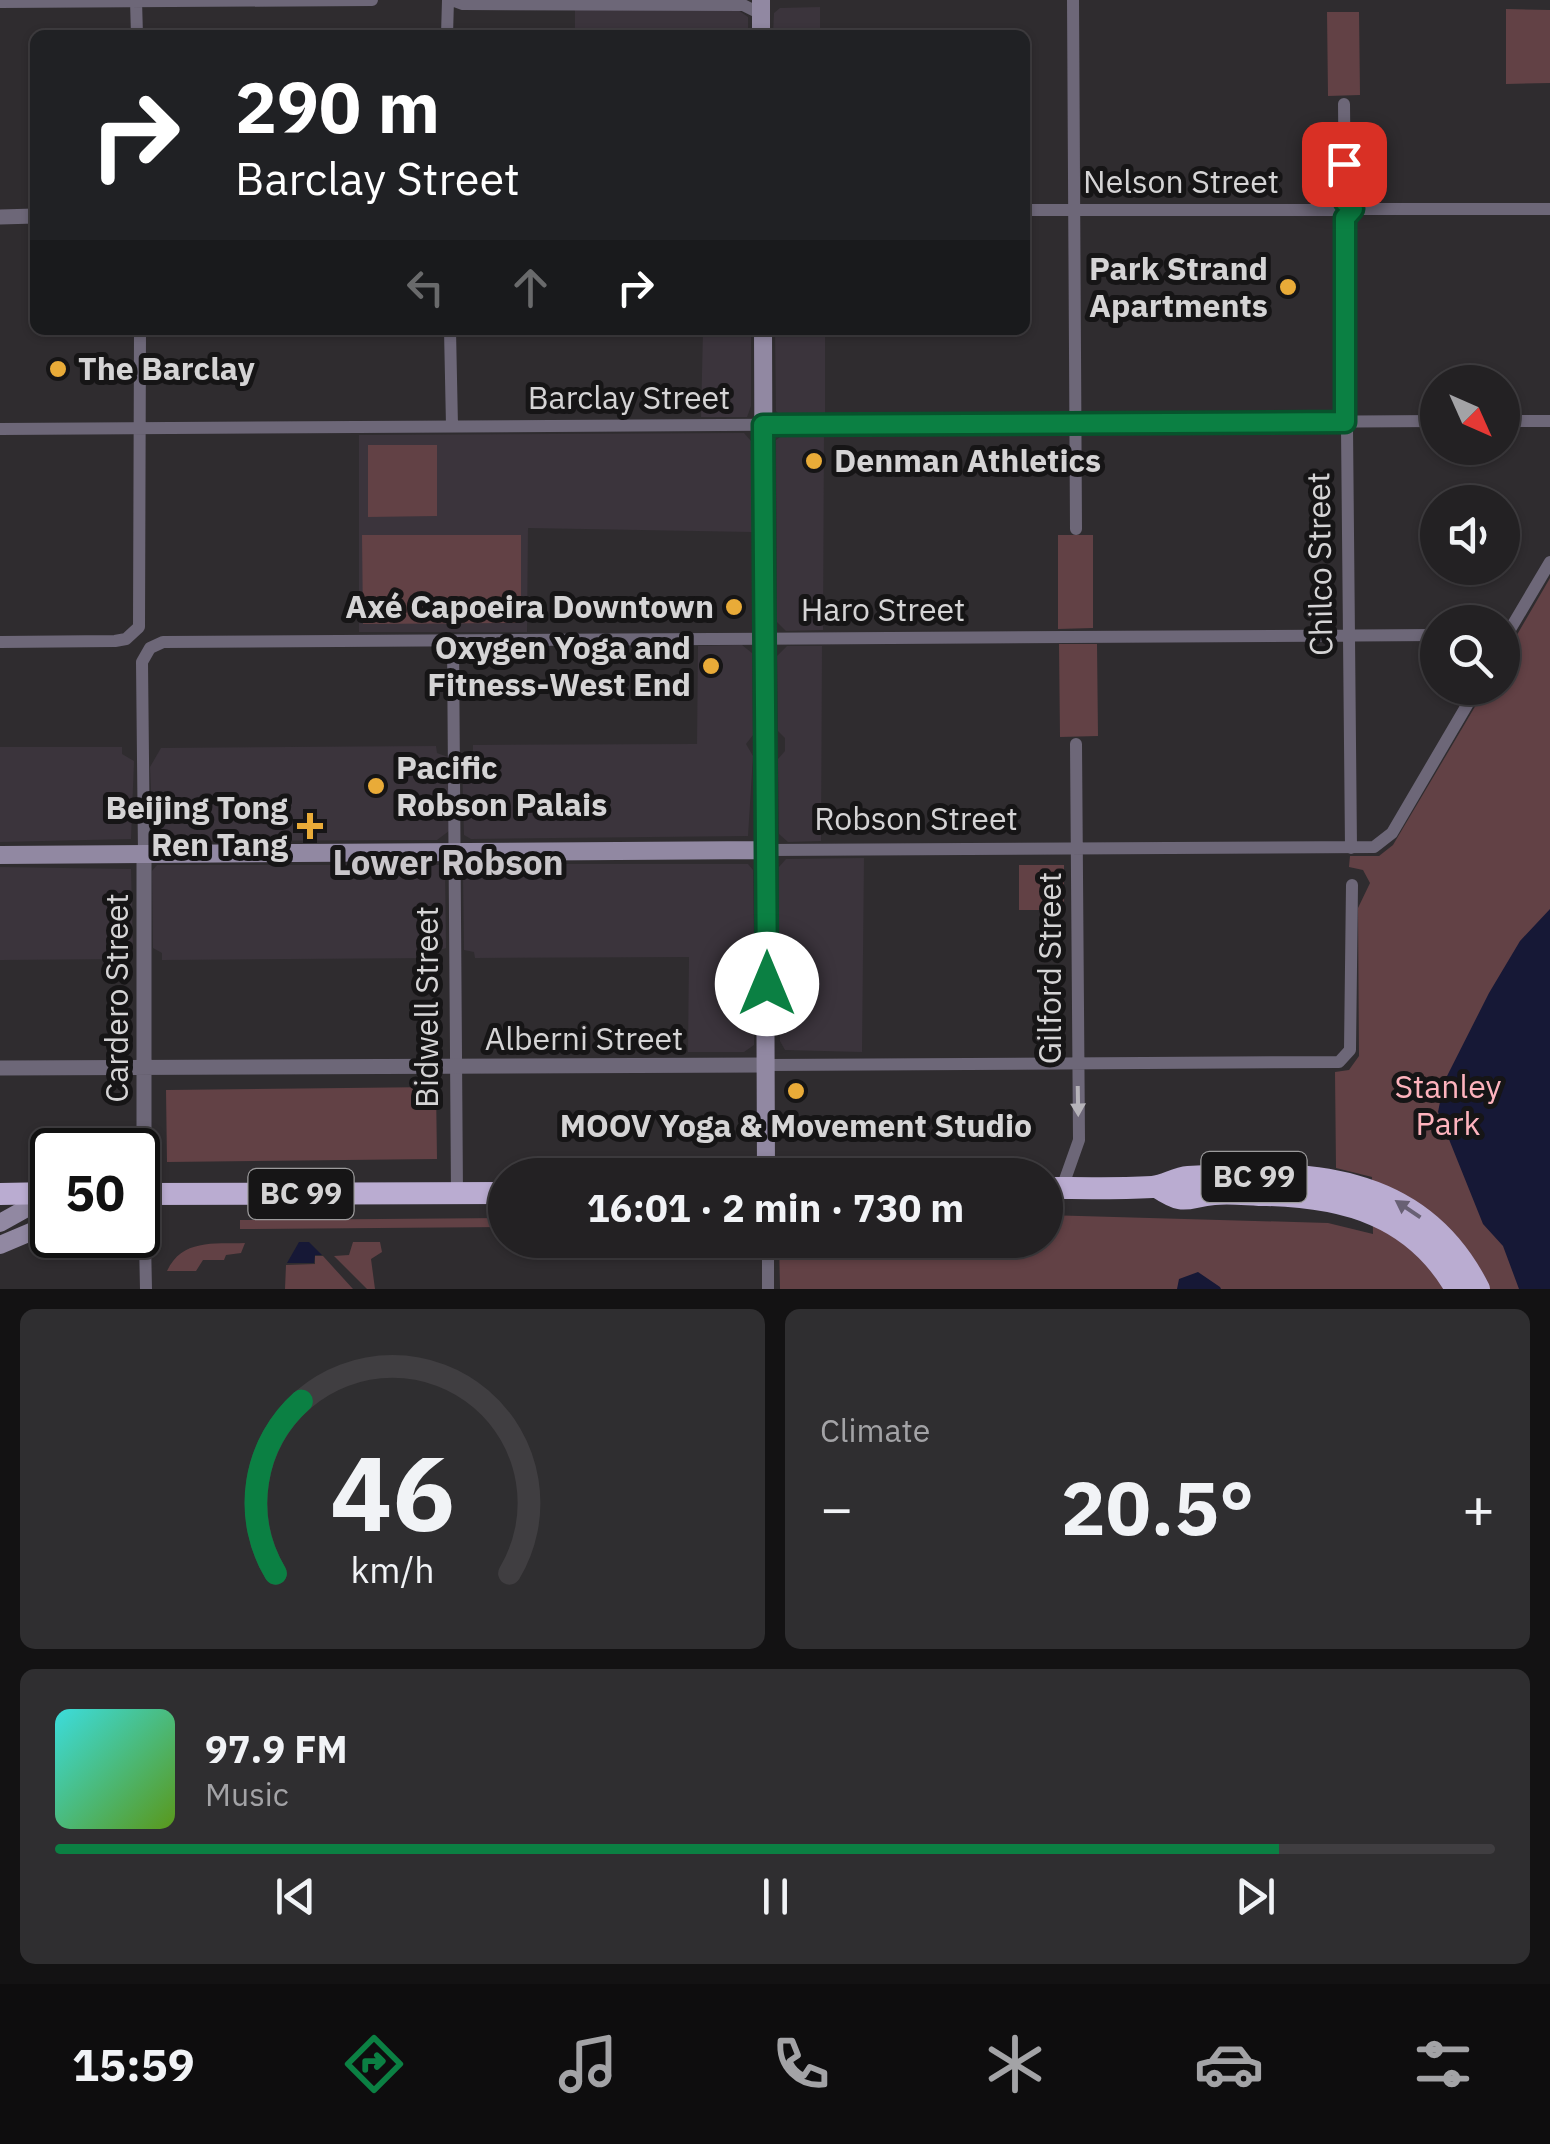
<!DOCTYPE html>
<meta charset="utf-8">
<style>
body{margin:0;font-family:"IBM Plex Sans",sans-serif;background:#2f2e30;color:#f1f3f6;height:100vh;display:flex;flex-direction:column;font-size:38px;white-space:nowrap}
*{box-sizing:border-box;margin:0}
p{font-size:32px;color:#a3a3a6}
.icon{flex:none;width:55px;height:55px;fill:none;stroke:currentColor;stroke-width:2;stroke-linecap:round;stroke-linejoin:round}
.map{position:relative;height:1289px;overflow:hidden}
.details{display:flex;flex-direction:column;gap:20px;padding:20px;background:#131213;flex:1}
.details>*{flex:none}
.hud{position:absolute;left:30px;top:30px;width:1000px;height:305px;border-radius:15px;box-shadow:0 2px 8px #0004,0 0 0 2px #403e41;background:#202124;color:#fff;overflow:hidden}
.needle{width:65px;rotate:135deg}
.fabs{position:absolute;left:1420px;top:365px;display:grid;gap:20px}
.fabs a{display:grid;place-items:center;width:100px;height:100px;border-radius:50%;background:#232123;box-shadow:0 2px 8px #0004,0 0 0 2px #403e41;font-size:50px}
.speed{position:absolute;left:30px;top:1128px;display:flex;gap:20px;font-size:50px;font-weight:700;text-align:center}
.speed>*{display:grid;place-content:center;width:130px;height:130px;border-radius:50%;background:#232123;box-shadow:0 2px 8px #0004,0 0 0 2px #403e41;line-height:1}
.speed .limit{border:5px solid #111;border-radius:15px;background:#fff;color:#111}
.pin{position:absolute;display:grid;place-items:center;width:85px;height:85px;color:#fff;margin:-42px;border-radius:20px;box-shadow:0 5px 15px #0006}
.me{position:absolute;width:110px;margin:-55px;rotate:0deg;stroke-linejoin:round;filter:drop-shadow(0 0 8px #0008)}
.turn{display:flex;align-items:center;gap:35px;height:210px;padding:0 40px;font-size:45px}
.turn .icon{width:130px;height:130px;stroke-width:2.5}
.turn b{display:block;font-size:70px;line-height:85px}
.lanes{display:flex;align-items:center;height:95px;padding:0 40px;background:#0003;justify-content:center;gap:50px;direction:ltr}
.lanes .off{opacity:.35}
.big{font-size:75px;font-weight:800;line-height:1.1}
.details .widget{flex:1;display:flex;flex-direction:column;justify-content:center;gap:15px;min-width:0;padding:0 35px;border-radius:15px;background:#2f2e30}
.details .dial{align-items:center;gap:0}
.dial svg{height:260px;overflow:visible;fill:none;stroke:#403e41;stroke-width:7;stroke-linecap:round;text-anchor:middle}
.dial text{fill:#f1f3f6;stroke:none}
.song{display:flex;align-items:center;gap:30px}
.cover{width:120px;height:120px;border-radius:15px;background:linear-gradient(135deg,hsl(180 70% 55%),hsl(90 70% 35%))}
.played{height:10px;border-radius:5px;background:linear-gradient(90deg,#0b8043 85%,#403e41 85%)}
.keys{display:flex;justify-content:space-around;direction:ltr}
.heat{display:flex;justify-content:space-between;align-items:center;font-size:55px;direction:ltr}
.details .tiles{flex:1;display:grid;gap:20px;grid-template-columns:1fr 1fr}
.widget:last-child{grid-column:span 2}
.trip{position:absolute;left:488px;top:1158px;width:575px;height:100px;border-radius:50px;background:#232123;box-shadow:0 2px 8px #0004,0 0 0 2px #403e41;font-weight:800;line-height:100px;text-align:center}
.tab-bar{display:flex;height:160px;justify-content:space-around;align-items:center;background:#0e0d0e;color:#a3a3a6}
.tab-bar .icon{width:70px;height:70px}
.tab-bar .active{color:#0b8043}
.tab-bar b{font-size:45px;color:#f1f3f6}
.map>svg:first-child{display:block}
.built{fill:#3b343c}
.green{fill:#624145}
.water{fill:#161836}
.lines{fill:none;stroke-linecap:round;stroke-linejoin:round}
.minor{stroke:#6d6778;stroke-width:12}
.tertiary{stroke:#6d6778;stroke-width:15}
.secondary{stroke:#9188a2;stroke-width:18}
.trunk{stroke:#baacd1;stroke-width:22}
.oneway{fill:#b6b3b9}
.oneway2{fill:#686074}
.route-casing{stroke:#07532c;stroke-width:25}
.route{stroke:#0b8043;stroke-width:18}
.poi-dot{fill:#e9ab38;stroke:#161516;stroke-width:4}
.labels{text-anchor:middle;stroke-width:10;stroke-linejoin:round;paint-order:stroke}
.shield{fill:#161516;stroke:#9c9b9c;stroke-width:2.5}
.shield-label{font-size:30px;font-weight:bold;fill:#d5d4d5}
.street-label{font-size:32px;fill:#d5d4d5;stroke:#161516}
.poi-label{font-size:32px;font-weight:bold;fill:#d5d4d5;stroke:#161516;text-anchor:end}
.park-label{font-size:32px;fill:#feb3bd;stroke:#161516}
.neighbourhood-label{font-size:35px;font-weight:bold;fill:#c9c6ca;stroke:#161516}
</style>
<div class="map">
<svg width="1550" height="1289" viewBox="0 0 1550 1289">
<rect width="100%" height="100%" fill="#2f2c2f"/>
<path class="built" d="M820,7v28h-47l1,-22 6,-5z
M575,10h163l10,7v18h-173z
M703,330h48v76l-4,11h-46z
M775,330h50v86h-44l-5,-5z
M744,433l7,8 1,91 -224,-4 -1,104h-168v-197z
M786,433h38l-1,197 -37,1 -9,-9 -1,-182z
M742,645l10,8 1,82 -7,9 7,12 -5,80 -277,3 -7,-4 -2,-75 11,-8v-7l224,-1 1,-98z
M787,646h35l-1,195 -33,1 -9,-8 -1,-75 7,-8v-13l-7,-7 -1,-75z
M436,746l1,7 11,4 1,74 -12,9 -278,1 -6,-7 -3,-67 11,-19z
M122,747v7l12,7 -3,78 -131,3v-95z
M864,858l-2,194 -77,-2 -5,-9 -1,-73 8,-5 1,-13 -9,-5v-78l7,-8z
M472,864h276l5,6 1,78 -7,3v12l7,1v81l-10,7h-56l1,-95 -214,1 -1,-6 -10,-2 -1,-77z
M157,865h283l5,5 1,78 -9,3v7l-275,2v-7l-9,-5 -1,-77z
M0,867l131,2 2,82 -6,8 -127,1z"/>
<path class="green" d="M1506,9l44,1v73l-44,1z
M1327,12h32l1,83 -32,1z
M368,445h69v71l-69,1z
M362,535h159v88l-158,1z
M1058,535h35v93l-35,1z
M1550,578v711h-770l-1,-49h266v-25l283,8 45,11 -1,-57 -36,-9 -1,-96 14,-2 10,-14 -1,-148 12,-25 -7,-13 -14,-3 1,-11h29l14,-11 93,-157h16l1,-29z
M1059,644h38l1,92 -38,1z
M1019,865h45v45h-45z
M436,1087l1,72 -270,3 -1,-72z
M505,1218v9l-265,2v-9z
M353,1242h27l2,10 -11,7 4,30h-8l-33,-33 15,-1z
M245,1243l-4,10 -15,2 -2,5h-21l-7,11h-29c15,-32 46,-27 78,-28z
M315,1256h8l30,33h-68l1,-24 29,-1z"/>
<path class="water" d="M1550,909v380h-31l-16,-43 -20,-22 -45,-112 6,-30 45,-89 31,-52z
M299,1242h10l13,13h-7l-1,8h-27z
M1198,1272l22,15 1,2h-44l2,-10z"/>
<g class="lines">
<path class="minor" d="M452,0l11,4 280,1 18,9
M1073,0l3,529
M136,1l1,34
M0,2l372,-2
M447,35l1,-35
M1344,104l1,98
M1353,209h197
M1025,210h312
M1345,218l6,630
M450,330l2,96
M1502,421h48
M0,429l1438,-8
M453,640l4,554
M0,642l115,-1 11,-2 13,-12 1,-297
M1502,643l48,-81
M766,850l608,-3 18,-14 85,-145
M144,854l-2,-192 8,-14 13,-6 1275,-7
M767,1065l572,-3 11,-12 2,-165
M1062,1188l17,-48 -3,-396
M144,1194l2,95
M768,1240v49"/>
<path class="tertiary" d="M0,217l35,-1
M144,854v340
M0,1068l767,-3"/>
<path class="secondary" d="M761,0v35
M763,330l3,845
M0,855l766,-5
M0,1223l52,-29
M0,1245l52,-22"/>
<path class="trunk" d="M1157,1187c29,19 28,10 57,7 17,-2 36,1 53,1 79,2 147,21 189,94
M1045,1188c35,0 71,1 107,-1 13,-1 23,-9 36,-10 116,-7 232,-7 291,112
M0,1194l52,-1
M138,1194l367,-1"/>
</g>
<defs><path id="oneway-solid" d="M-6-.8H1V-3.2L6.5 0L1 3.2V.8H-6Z" transform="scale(2.5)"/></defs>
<use class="oneway" href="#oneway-solid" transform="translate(1078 1101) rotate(89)"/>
<use class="oneway2" href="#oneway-solid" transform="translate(1408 1209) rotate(-146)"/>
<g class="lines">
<defs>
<path id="route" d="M767,984l-4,-559 582,-3v-204l8,-9 -8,-7 -1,-38"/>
</defs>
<use href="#route" class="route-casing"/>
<use href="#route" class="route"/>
</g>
<g class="poi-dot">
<circle cx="1288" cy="287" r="10"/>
<circle cx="58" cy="369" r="10"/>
<circle cx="814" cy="461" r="10"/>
<circle cx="734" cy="607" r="10"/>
<circle cx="711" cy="666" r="10"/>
<circle cx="376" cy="786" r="10"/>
<path d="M305 811h10v10h10v10h-10v10h-10v-10h-10v-10h10z"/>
<circle cx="796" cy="1091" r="10"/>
</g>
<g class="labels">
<g class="shield">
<rect x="1201.5" y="1152" width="105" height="50" rx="8"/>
<rect x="248.5" y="1169" width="105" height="50" rx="8"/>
</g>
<g class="shield-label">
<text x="1254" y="1187">BC 99</text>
<text x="301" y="1204">BC 99</text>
</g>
<g class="street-label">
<text x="1181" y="193">Nelson Street</text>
<text x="629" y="409">Barclay Street</text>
<text transform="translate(1320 564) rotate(-91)" y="11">Chilco Street</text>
<text x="883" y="621">Haro Street</text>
<text x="916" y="830">Robson Street</text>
<text transform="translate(1050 968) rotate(-90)" y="11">Gilford Street</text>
<text transform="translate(117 998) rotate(-90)" y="11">Cardero Street</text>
<text transform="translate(427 1007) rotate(-90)" y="11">Bidwell Street</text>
<text x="584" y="1050">Alberni Street</text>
</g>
<g class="poi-label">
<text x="1268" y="280">Park Strand<tspan x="1268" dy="37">Apartments</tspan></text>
<text x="78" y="380" text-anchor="start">The Barclay</text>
<text x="834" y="472" text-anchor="start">Denman Athletics</text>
<text x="714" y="618">Axé Capoeira Downtown</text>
<text x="691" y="659">Oxygen Yoga and<tspan x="691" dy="37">Fitness-West End</tspan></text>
<text x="396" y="779" text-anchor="start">Pacific<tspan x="396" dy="37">Robson Palais</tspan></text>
<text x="288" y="819">Beijing Tong<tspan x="288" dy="37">Ren Tang</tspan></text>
<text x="796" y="1137" text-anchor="middle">MOOV Yoga &amp; Movement Studio</text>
</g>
<g class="park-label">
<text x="1448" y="1098">Stanley<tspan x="1448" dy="37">Park</tspan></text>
</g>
<g class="neighbourhood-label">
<text x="448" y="875">Lower Robson</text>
</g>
</g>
</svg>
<div class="fabs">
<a><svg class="needle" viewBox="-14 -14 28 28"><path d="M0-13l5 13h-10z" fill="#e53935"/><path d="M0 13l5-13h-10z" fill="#a3a3a6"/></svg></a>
<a><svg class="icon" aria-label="sound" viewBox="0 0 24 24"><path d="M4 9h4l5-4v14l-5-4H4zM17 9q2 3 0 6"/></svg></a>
<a><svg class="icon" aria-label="search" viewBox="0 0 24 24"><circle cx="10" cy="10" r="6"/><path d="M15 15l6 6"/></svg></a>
</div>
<div class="speed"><div class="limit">50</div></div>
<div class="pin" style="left:1344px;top:164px;background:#d93025"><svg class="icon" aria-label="arrive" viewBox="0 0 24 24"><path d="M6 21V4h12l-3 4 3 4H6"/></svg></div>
<svg class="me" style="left:767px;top:984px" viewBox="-20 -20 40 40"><circle r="19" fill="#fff"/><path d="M0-13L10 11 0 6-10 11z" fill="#0b8043"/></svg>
<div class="trip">16:01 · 2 min · 730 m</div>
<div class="hud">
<div class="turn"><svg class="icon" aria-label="right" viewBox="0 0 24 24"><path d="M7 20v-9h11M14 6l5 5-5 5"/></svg><div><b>290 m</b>Barclay Street</div></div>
<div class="lanes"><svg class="icon off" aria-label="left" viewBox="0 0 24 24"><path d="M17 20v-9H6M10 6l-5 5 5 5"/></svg><svg class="icon off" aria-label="ahead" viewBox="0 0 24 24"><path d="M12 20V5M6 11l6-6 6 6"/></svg><svg class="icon" aria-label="right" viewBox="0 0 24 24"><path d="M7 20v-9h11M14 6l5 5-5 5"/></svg></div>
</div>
</div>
<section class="details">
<div class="tiles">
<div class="widget dial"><svg viewBox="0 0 100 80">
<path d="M14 69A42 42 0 1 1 86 69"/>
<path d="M14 69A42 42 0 0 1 22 16" stroke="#0b8043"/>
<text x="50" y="56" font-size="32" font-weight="700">46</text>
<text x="50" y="72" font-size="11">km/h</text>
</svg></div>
<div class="widget"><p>Climate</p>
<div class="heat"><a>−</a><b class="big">20.5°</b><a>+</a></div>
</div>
<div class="widget">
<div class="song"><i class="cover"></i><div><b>97.9 FM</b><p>Music</p></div></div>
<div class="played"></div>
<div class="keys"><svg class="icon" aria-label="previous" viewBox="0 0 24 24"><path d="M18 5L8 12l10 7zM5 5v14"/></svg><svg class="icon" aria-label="pause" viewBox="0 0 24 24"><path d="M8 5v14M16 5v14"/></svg><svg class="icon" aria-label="next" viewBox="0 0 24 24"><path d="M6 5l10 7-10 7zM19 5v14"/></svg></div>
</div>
</div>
</section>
<nav class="tab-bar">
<b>15:59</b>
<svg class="icon active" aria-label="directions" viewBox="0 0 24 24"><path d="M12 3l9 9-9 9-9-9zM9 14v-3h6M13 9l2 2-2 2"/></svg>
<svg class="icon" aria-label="music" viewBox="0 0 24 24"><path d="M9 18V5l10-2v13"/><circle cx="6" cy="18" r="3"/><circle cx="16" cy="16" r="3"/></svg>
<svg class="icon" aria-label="phone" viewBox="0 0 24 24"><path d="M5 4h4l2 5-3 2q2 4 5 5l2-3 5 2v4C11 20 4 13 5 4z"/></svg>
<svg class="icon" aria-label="climate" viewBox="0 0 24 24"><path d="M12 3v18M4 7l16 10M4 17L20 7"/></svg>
<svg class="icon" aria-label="car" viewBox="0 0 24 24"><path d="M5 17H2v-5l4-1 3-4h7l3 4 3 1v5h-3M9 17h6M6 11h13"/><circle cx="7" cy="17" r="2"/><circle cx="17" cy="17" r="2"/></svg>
<svg class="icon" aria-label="filters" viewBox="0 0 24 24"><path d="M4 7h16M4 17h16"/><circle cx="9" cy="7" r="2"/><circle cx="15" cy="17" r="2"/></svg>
</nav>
